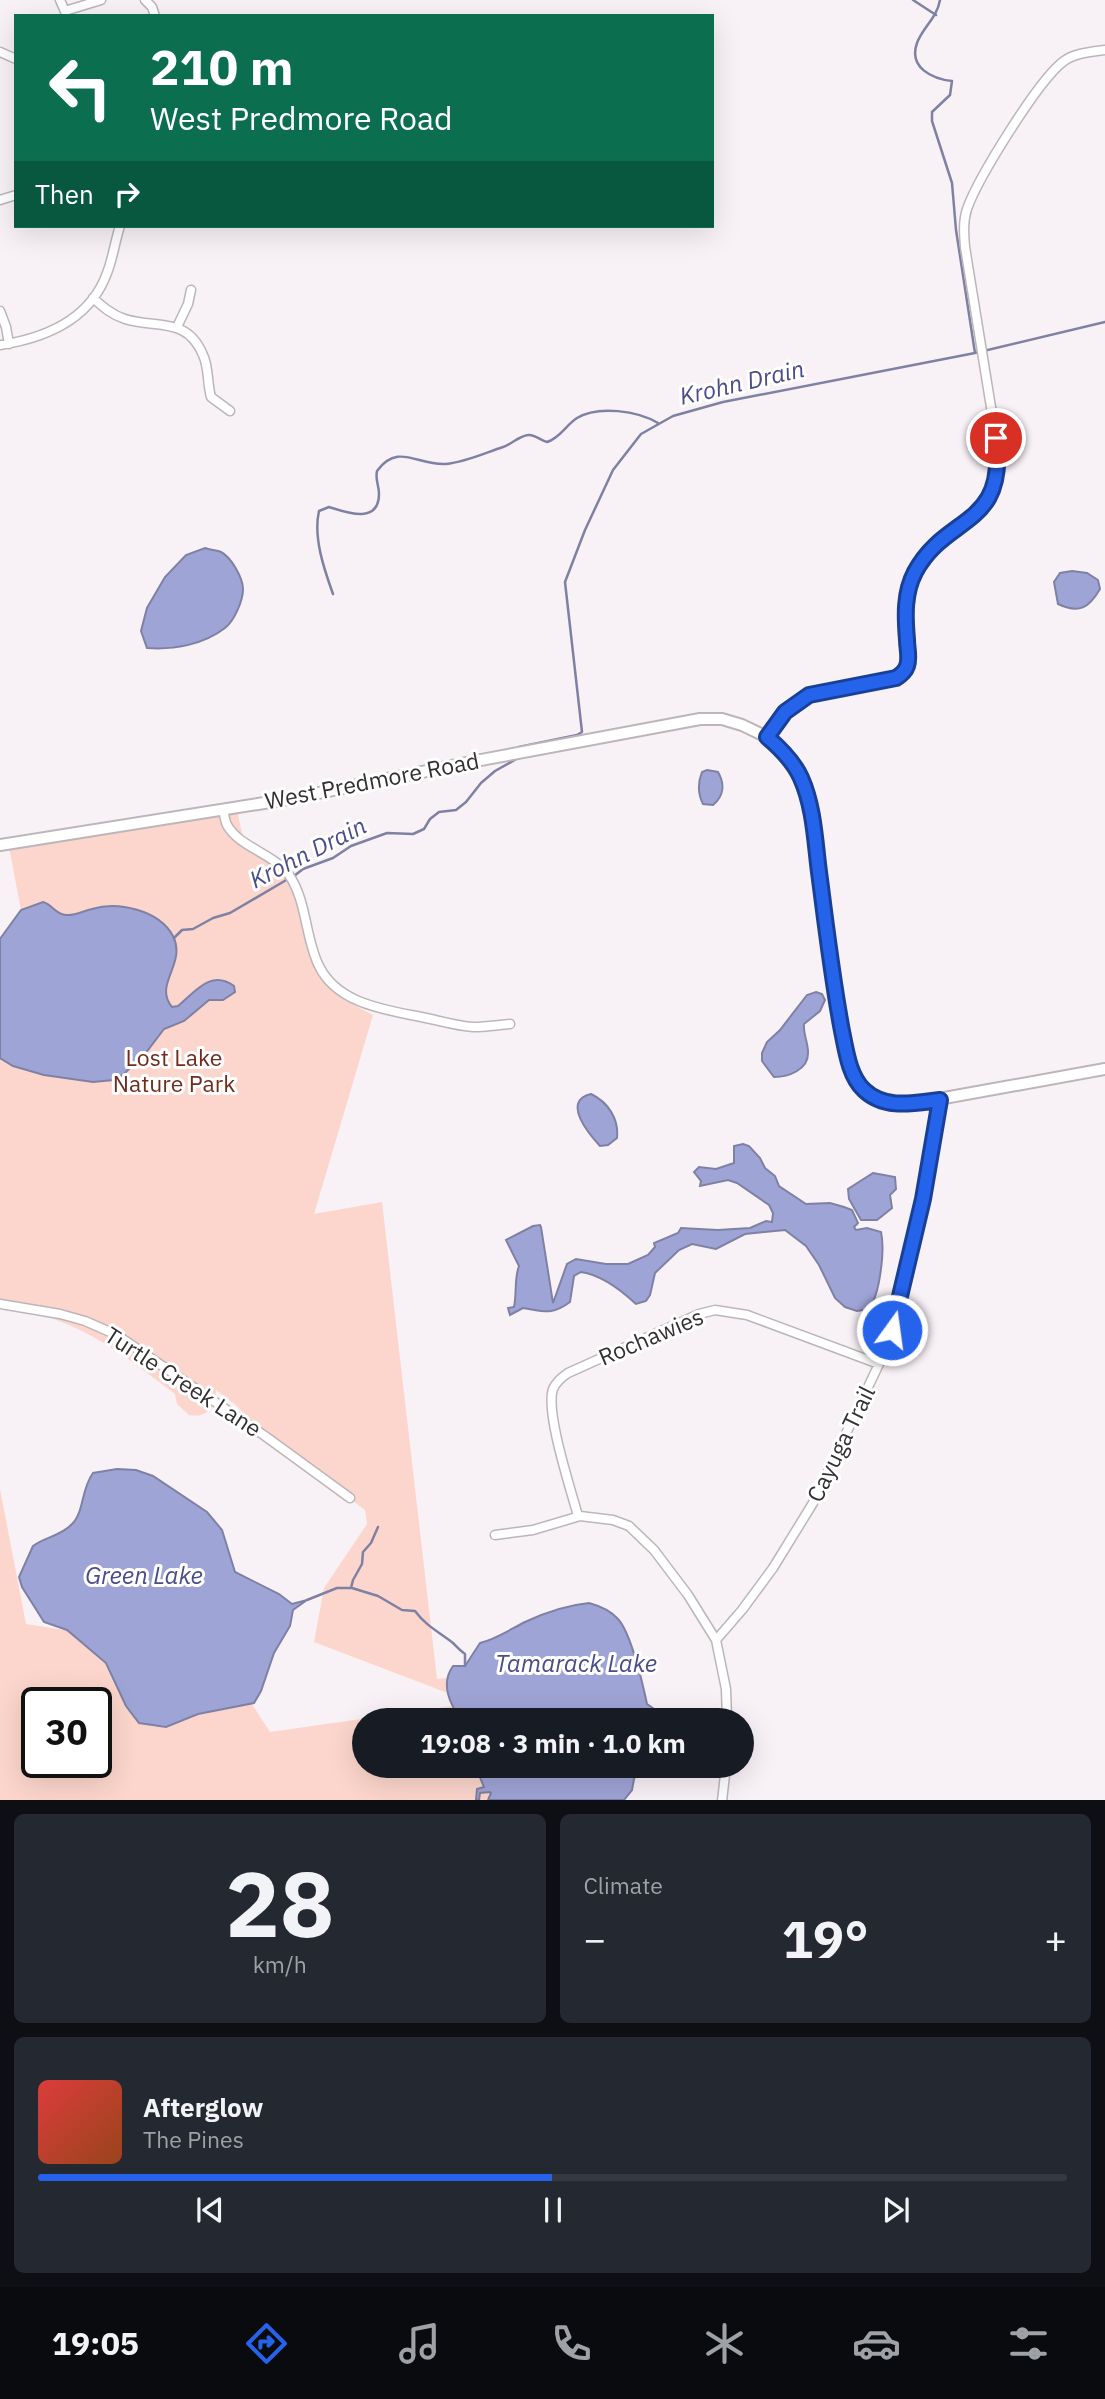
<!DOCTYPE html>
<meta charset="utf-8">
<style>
body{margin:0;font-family:"IBM Plex Sans",sans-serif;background:#242831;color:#f1f3f6;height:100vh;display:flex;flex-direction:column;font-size:26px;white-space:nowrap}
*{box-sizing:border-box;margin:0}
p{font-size:23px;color:#9ea1a6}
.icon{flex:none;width:38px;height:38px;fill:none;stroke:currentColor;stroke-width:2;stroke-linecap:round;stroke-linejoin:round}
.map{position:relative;height:1800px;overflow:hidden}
.panel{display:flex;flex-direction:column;gap:14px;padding:14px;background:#0d0f14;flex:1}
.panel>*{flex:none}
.guide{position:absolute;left:14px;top:14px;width:700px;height:214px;border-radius:0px;box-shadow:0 7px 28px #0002;background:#0b6e4f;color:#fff;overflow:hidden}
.speed{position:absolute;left:21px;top:1687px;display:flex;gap:14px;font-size:35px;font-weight:700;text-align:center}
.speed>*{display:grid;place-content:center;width:91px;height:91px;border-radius:50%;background:#171b24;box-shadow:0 7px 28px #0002;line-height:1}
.speed .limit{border:4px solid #111;border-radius:10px;background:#fff;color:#111}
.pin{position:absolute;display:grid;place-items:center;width:60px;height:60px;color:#fff;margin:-30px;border:4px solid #fff;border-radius:50%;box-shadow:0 2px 7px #0007}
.me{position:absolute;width:77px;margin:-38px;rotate:14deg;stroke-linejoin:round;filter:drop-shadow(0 0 5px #0008)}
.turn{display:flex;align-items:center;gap:24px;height:147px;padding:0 21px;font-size:32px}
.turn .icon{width:91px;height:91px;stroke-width:2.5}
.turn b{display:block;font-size:49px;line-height:60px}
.then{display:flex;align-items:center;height:66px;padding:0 21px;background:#0003;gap:14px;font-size:26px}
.big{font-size:52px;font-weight:800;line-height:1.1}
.panel .widget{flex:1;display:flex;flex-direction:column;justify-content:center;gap:10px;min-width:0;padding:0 24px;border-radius:10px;background:#242831}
.panel .dial{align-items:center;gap:0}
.dial b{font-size:91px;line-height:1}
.song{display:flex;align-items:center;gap:21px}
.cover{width:84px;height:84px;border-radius:10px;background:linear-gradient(135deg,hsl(0 70% 55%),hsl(20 70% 35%))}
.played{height:7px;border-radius:4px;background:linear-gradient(90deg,#2563eb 50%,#363941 50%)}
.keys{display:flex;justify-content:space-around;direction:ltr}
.heat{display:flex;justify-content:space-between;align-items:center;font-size:38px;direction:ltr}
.panel .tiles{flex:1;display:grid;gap:14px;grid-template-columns:1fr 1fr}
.widget:last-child{grid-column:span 2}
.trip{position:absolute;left:352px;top:1708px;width:402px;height:70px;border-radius:35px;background:#171b24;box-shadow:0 7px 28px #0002;font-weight:800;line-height:70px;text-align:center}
.menu{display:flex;height:112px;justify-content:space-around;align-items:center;background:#090b0e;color:#9ea1a6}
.menu .icon{width:49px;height:49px}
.menu .on{color:#2563eb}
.menu b{font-size:32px;color:#f1f3f6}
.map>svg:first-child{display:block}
.green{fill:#fcd6cc;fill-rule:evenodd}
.water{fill:#9fa4d6;stroke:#7e81a4;stroke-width:2}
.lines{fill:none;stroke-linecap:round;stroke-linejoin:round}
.stream{stroke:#7e81a4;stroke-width:2.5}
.street-casing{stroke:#bcb6ba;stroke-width:11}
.secondary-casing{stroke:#bcb6ba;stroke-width:14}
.street{stroke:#fff;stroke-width:8}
.secondary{stroke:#fff;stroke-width:10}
.route-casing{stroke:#184099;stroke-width:18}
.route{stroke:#2563eb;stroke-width:12}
.labels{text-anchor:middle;stroke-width:6;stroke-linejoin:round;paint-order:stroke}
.street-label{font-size:23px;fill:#323031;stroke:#fff}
.park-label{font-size:23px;fill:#712c1c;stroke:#fff}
.water-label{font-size:24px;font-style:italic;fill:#4a4c8b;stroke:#fff}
</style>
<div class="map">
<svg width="1105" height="1801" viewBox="0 0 1105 1801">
<rect width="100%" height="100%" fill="#f8f1f6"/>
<path class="green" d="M237,811l6,26 38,33 12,14 31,95 22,22 27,14 -59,199 68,-12 55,477 79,-9 7,50h-159v46h166l5,34h-535v-311l26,135 194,31 50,77 204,-29 -160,-61 10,-54 43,-64 -2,-14 -106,-79 -22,-25 -21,-16c0,16 -9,29 -27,25l-12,-11 -2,-10c-61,-46 -97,-76 -175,-88v-367l21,-29 -12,-63zM37,1703h59v59h-59z"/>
<path class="water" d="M205,548c5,2 12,2 16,4 10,5 22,26 22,37 0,12 -9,32 -18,39 -22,17 -52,22 -78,20l-6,-17 6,-23 18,-31 21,-22z
M1072,571l15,2 11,7 2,9c-11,19 -21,25 -42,15l-4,-22 6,-9z
M707,770l11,2c7,12 6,24 -5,33l-10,-1c-5,-10 -5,-22 -1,-32z
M43,902c10,3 12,12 23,13 9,1 17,-4 26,-6 26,-8 67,1 81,27 14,28 -20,48 -1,71l6,-1c17,-14 33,-37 56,-20l1,6 -12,8h-14l-25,21 -20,8 -16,21 -24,24 -10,6 -21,2 -49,-7 -31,-9 -13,-8v-119l21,-29z
M816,992l6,2 3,6 -5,11 -16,13c-1,10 4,18 4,28 1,18 -20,25 -34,25l-12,-16v-8l5,-11 13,-12 27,-35z
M591,1094c17,8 28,25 26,44l-9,7 -8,1c-11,-12 -39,-45 -9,-52z
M743,1144l6,2 11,12 5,10 10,8 4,10 27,18 24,-1 14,4 8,3 6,13 -4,4 2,3 11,-2 14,4c4,18 -1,62 -12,77l-12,2 -12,-4 -10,-9 -16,-33 -13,-19 -21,-16 -40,4 -29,15 -24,-5 -13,6 -24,23 -5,22 -4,6 -10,3c-15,-14 -34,-29 -55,-32l-7,4 -4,26c-19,14 -26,9 -47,6l-13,7 -2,-7 6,-1c3,-14 0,-28 5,-41l-13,-26 27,-14 7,-1 1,2 12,76 14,-39 9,-5 30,5h22l20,-9 7,-8 -1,-4 24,-10 3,-5 37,2 32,-2 16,-7 6,1 1,-9 -4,-8 -32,-22 -9,-3 -28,6 1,-5 -7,-9 5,-5 17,2 18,-6v-17z
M873,1173l22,4 1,12 -6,6 2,13 -15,12h-16l-12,-21 -1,-10z
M117,1469l19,1 17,6 54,36 15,18 13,42 44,22 13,10 15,-4 -14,10 -3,16 -16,27 -13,38 -7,12 -56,11 -32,13 -27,-4 -13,-17 -20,-43 -39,-33 -23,-8 -22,-35 -3,-10 14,-31c12,-9 28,-10 39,-22 12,-11 9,-35 21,-51z
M589,1603c11,3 22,8 29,16 13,14 25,66 29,85l23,16h-8l-6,-6 -8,-3v9h-187c-11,-16 -21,-36 -8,-54h12l15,-23c16,-4 31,-14 45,-21 19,-9 44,-17 64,-19z
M479,1766h165l-10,13 -2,11 -8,10h-136l3,-7 -1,-1 -10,1 -1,7h-3l1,-11 7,-2 -5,-12z"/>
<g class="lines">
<path class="stream" d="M913,0l23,15
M940,0c-3,18 -17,27 -23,43 -9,25 16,36 35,38l-2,14 -18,17v9l20,62 4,47 19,123
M333,594c-9,-25 -20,-57 -14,-83l10,-4c16,5 50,18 50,-13 0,-9 -4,-14 -2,-23 21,-29 41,-5 69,-7 20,-2 39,-11 57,-17 9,-3 16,-11 25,-12 7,-1 13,6 19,7 13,-4 19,-17 30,-24 21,-13 61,-7 81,5
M519,747l58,-12 5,-3 -17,-150 20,-52 28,-60 28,-36 32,-18 50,-14 252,-49 130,-31
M294,876l9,-7 30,-11 18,-12 36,-13 26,1 11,-5 6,-10 9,-7 17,-2 10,-8 15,-19 14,-12 25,-14
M174,938l8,-8 11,-1 20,-11 17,-5 58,-34
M351,1588l2,-8 9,-16 1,-12 8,-9 7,-16
M307,1600l30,-12h15l26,8 24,14 13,1c11,15 24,21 38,32 4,4 6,7 12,11v12"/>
<defs>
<path id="street" d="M60,0l7,16
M145,0l7,7 3,9
M65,11l36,-11
M0,52l16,7
M0,200l16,-5
M93,298c10,9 19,17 32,21 31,10 62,-3 78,36 6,12 4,28 8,42l19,14
M0,311l6,16 3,17
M177,327l11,-23 3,-14
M0,345c46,-7 90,-25 107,-72 6,-15 8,-32 13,-47
M767,737l18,-25 24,-17 87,-17c5,-3 9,-6 11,-12 3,-8 0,-18 0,-26 -2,-24 -3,-47 8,-68 32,-59 92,-43 81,-134l-31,-191c-1,-13 -2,-26 2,-38 11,-31 72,-130 97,-148 11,-8 27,-9 41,-11
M223,809c1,5 2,12 4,16 12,22 46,28 62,50 18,26 16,63 30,91 19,39 69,44 107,52 15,3 31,8 47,9 12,0 25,-2 37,-3
M0,1304l60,10 25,7 32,14 148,101 85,62
M578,1516c-7,-26 -33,-104 -25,-127 3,-7 9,-12 15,-16l131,-59 16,-4 32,5 132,49
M495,1535l38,-5 47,-14 33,4 16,6 25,24 34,45 28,45 10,49 1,31
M716,1640l26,-30 31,-42 40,-65 66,-139 13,-34 17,-66 31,-164
M722,1801l4,-35"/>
<path id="secondary" d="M0,845l289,-46 192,-39 219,-41h22l20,6 25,12 12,10 21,29 10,32 20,147 15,88 9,33 8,13 10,7 14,6 25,2 194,-35"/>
</defs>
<use href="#street" class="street-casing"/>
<use href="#secondary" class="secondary-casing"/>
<use href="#street" class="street"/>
<use href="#secondary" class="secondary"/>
</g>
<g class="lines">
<defs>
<path id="route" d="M892,1330l31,-131 17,-99c-26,3 -55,10 -76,-10 -15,-14 -18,-40 -22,-59 -10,-53 -16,-106 -23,-159 -4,-31 -5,-65 -18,-94 -7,-16 -21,-30 -34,-41l18,-25 24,-17 87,-17c5,-3 9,-6 11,-12 3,-8 0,-18 0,-26 -2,-24 -3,-47 8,-68 32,-59 92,-43 81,-134"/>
</defs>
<use href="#route" class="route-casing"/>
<use href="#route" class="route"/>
</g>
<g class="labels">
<g class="street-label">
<text transform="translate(372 781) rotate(-11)" y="8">West Predmore Road</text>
<text transform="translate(651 1337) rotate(-23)" y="8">Rochawies</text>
<text transform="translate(183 1382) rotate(33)" y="8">Turtle Creek Lane</text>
<text transform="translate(841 1444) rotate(-64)" y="8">Cayuga Trail</text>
</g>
<g class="park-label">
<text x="174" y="1066">Lost Lake<tspan x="174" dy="26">Nature Park</tspan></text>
</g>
<g class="water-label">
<text transform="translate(742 383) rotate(-13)" y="8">Krohn Drain</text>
<text transform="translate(308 853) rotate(-27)" y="8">Krohn Drain</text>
<text x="144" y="1584">Green Lake</text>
<text x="576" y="1672">Tamarack Lake</text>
</g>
</g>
</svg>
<div class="speed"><div class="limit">30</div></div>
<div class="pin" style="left:996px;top:438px;background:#d93025"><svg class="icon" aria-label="arrive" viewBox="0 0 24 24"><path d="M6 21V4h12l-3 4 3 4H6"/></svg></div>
<svg class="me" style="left:892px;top:1330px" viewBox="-20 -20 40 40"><circle r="17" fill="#2563eb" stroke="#fff" stroke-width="3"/><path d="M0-11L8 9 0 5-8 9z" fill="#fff"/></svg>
<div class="trip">19:08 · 3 min · 1.0 km</div>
<div class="guide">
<div class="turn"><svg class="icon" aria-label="left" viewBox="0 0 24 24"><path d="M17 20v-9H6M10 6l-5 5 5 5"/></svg><div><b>210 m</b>West Predmore Road</div></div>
<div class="then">Then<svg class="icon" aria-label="right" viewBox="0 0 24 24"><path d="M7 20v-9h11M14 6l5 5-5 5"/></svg></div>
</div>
</div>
<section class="panel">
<div class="tiles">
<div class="widget dial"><b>28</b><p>km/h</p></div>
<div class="widget"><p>Climate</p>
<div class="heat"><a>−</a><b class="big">19°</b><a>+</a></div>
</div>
<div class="widget">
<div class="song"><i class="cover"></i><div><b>Afterglow</b><p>The Pines</p></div></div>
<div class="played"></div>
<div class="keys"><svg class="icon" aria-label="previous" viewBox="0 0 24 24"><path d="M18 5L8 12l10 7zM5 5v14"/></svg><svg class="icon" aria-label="pause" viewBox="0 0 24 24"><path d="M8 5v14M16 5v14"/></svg><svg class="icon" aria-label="next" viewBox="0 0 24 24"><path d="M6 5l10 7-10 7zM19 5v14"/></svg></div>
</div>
</div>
</section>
<nav class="menu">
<b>19:05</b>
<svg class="icon on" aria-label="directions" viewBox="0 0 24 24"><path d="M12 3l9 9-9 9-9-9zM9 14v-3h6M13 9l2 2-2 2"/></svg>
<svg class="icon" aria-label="music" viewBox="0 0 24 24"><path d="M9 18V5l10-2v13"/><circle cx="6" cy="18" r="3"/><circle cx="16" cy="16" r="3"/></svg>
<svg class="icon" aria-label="phone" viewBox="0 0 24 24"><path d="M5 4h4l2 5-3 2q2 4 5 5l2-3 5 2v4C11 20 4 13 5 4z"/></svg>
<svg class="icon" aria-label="climate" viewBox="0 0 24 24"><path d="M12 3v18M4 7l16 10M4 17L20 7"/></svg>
<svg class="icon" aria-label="car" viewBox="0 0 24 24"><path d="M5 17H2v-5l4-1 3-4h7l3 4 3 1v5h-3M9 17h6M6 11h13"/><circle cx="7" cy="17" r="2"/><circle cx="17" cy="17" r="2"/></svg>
<svg class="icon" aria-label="filters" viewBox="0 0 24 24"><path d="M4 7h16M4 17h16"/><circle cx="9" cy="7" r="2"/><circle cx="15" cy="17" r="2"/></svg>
</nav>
